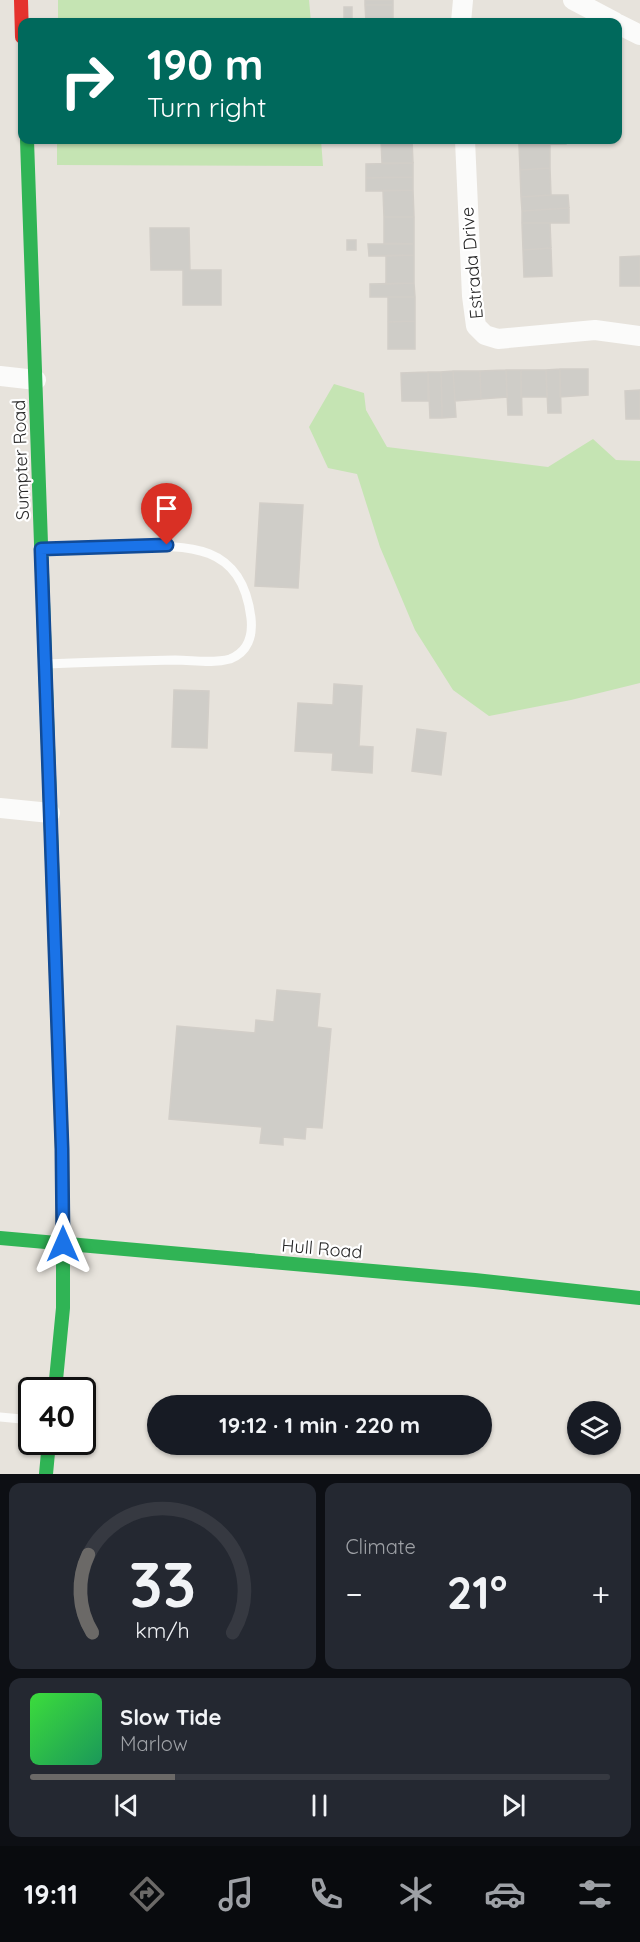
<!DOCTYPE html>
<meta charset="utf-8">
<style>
body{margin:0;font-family:Quicksand,sans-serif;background:#242831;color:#f1f3f6;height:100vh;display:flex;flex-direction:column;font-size:22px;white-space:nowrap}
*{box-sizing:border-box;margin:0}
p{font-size:20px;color:#9ea1a6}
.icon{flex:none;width:33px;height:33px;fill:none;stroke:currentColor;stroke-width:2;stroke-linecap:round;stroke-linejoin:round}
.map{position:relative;height:1474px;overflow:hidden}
.details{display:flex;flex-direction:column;gap:9px;padding:9px;background:#0d0f14;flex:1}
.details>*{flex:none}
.banner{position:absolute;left:18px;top:18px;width:604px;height:126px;border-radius:12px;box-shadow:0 2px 4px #0004;background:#00695c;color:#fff;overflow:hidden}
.fabs{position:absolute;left:567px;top:1401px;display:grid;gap:12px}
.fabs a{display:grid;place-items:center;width:54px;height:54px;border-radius:50%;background:#171b24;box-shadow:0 2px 4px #0004;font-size:30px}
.speed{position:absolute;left:18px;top:1377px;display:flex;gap:12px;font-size:30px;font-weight:700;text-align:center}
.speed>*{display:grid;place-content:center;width:78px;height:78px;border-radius:50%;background:#171b24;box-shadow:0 2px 4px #0004;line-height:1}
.speed .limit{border:3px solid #111;border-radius:9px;background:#fff;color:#111}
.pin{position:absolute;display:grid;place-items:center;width:51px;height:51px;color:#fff;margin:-62px -26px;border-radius:50% 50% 50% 0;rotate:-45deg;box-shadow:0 0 6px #0007}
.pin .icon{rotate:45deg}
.me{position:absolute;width:66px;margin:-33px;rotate:0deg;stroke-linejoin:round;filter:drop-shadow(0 0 4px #0008)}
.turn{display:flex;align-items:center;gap:21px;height:126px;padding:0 30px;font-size:27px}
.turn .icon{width:78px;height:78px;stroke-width:2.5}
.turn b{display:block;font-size:42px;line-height:51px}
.big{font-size:45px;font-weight:800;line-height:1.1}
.details .card{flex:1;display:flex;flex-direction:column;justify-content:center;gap:9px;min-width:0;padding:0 21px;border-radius:12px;background:#242831}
.details .dial{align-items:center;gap:0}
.dial svg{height:156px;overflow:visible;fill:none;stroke:#363941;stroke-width:7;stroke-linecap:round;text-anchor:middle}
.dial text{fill:#f1f3f6;stroke:none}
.song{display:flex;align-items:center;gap:18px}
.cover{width:72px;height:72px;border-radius:9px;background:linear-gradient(135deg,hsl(120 70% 55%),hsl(150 70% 35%))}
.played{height:6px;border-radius:3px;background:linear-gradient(90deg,#6b6967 25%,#363941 25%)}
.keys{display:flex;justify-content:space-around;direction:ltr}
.heat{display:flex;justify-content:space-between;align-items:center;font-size:33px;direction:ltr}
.details .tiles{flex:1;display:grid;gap:9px;grid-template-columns:1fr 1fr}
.card:last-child{grid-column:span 2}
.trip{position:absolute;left:147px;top:1395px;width:345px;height:60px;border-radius:30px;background:#171b24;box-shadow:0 2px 4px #0004;font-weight:800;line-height:60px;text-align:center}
.dock{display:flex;height:96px;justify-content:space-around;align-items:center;background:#090b0e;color:#9ea1a6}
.dock .icon{width:42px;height:42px}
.dock .on{color:#6b6967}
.dock b{font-size:27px;color:#f1f3f6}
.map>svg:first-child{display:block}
.green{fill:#c5e4b3}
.building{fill:#cfcdc8;stroke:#d2cec8;stroke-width:1.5}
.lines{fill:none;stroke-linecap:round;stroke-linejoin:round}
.lane{stroke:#fbfbfa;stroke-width:9}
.street{stroke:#fbfbfa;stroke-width:20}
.fast{stroke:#30b455;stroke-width:14}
.slow{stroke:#ff9f0a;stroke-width:14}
.jam{stroke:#e5322d;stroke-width:14}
.route-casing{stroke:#114b97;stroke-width:15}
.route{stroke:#1a73e8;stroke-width:10}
.labels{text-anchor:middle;stroke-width:4.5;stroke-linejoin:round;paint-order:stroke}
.street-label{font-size:18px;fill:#282828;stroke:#fff}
</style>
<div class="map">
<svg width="640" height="1474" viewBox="0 0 640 1474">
<rect width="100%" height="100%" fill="#e7e3dc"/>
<path class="green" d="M58,0h251l2,22h-253z
M57,140h264l2,26 -266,-1z
M334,384l30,9 2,17 21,37 161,20 45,-28 23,21 24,1v222l-69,17 -82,16 -36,-26 -38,-60 -35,-83 -23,-73 -29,-6 -19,-41z"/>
<path class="building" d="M365,0h28v5h-28z
M365,5h28v17h-27z
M344,7h8v12h-8z
M381,140h31l1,23h-31z
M519,140h47v4l-47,1z
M519,145h31v23l-30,2z
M413,163v14l-47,1v-14z
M550,168l1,27 -30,2 -1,-27z
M413,177v13l-47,1v-13z
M413,190l1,27h-30l-1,-26z
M551,195h17l1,13 -47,3 -1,-14z
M569,208v15h-47v-12z
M384,217h30v27l-30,-1z
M522,223h28l1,25 -28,2z
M150,228h39l1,42h31v35h-38v-35h-32z
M347,240h9v10h-9z
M368,244h46v11l-45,1z
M551,248l1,28 -28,1 -1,-27z
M414,255v28l-28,1v-28z
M640,256v30h-20v-29z
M414,283l1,14h-45v-13z
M388,297h27v24l-27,1z
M415,321v28h-27v-27z
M560,369l1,44h-13l-2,-43z
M560,369h28v26l-28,2z
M506,370l1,27 -26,2 -1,-28z
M506,370h15l1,45h-14z
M521,370h25l1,27h-26z
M453,371l3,46 -14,1 -1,-46z
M453,371h27l1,28 -26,2z
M428,372v29h-26l-1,-28z
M428,372h13l1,46h-12z
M640,390v29h-14l-1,-28z
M260,503l43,2 -5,83 -43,-2z
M334,684l28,2 -3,60 14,1 -1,26 -40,-3 1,-17 -38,-2 3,-48 35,2z
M174,690l35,1 -2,57 -35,-1z
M417,729l29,4 -5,42 -29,-4z
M277,990l43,4 -3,33 14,2 -9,99 -16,-1 -1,12 -22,-2v8l-23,-2 2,-16 -93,-8 8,-93 78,7 1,-13 18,2z"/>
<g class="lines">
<path class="lane" d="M44,549c27,-1 55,-2 82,-2 61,-2 116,-5 125,71 2,18 -3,34 -21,41 -18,5 -37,1 -55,1 -43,1 -85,2 -128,4
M0,1417l32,3"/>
<path class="street" d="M573,0l42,22
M461,22l2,-22
M618,24l22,11
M465,140l7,156 4,30 9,9 13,4 97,-9 45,6
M0,376l36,4
M0,808l50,5"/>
<path class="fast" d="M27,140l26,750
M0,1238l475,42 165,18
M55,1390l8,-82v-67
M46,1474l3,-32"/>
<path class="slow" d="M53,890l9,259 1,92"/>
<path class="jam" d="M21,0l1,37"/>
</g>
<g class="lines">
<defs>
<path id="route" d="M63,1244l-1,-95 -21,-600 126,-4"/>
</defs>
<use href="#route" class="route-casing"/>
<use href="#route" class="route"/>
</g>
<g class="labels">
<g class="street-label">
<text transform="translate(472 263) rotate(-95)" y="6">Estrada Drive</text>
<text transform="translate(21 460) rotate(-92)" y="6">Sumpter Road</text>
<text transform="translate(322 1249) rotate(5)" y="6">Hull Road</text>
</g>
</g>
</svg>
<div class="fabs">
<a><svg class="icon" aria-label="layers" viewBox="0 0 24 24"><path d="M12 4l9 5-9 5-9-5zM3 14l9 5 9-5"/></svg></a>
</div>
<div class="speed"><div class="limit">40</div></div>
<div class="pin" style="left:167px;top:545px;background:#d93025"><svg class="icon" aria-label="arrive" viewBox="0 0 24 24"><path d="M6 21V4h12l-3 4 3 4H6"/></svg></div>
<svg class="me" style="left:63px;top:1244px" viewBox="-20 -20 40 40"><path d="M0-17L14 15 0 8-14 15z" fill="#1a73e8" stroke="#fff" stroke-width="4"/></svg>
<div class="trip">19:12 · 1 min · 220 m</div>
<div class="banner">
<div class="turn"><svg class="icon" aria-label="right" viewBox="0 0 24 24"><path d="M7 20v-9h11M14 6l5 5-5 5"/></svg><div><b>190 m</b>Turn right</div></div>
</div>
</div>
<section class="details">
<div class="tiles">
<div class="card dial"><svg viewBox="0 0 100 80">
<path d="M14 69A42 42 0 1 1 86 69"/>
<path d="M14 69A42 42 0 0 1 12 29" stroke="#6b6967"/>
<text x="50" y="56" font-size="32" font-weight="700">33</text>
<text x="50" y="72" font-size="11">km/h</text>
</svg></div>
<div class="card"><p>Climate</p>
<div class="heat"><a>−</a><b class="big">21°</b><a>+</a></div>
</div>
<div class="card">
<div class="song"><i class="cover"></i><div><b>Slow Tide</b><p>Marlow</p></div></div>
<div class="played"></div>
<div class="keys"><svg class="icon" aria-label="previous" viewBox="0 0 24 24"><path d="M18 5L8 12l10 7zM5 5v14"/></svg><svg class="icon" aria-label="pause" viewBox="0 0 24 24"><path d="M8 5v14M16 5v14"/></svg><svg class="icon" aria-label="next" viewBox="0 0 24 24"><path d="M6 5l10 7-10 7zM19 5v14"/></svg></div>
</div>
</div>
</section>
<nav class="dock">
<b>19:11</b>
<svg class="icon on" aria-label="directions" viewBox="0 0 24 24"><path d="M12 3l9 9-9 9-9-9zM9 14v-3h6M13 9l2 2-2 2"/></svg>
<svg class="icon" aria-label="music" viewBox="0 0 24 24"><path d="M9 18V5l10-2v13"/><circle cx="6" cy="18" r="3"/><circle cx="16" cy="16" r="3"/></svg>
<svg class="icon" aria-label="phone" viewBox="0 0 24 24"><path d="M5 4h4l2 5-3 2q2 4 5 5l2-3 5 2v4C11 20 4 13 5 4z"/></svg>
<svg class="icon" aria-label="climate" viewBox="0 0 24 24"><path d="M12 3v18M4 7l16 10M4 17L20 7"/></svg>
<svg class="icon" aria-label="car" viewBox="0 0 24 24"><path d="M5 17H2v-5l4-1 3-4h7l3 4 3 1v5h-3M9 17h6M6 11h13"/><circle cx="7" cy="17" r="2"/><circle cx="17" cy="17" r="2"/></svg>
<svg class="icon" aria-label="filters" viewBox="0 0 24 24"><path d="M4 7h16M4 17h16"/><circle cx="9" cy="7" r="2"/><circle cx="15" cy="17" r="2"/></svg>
</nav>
